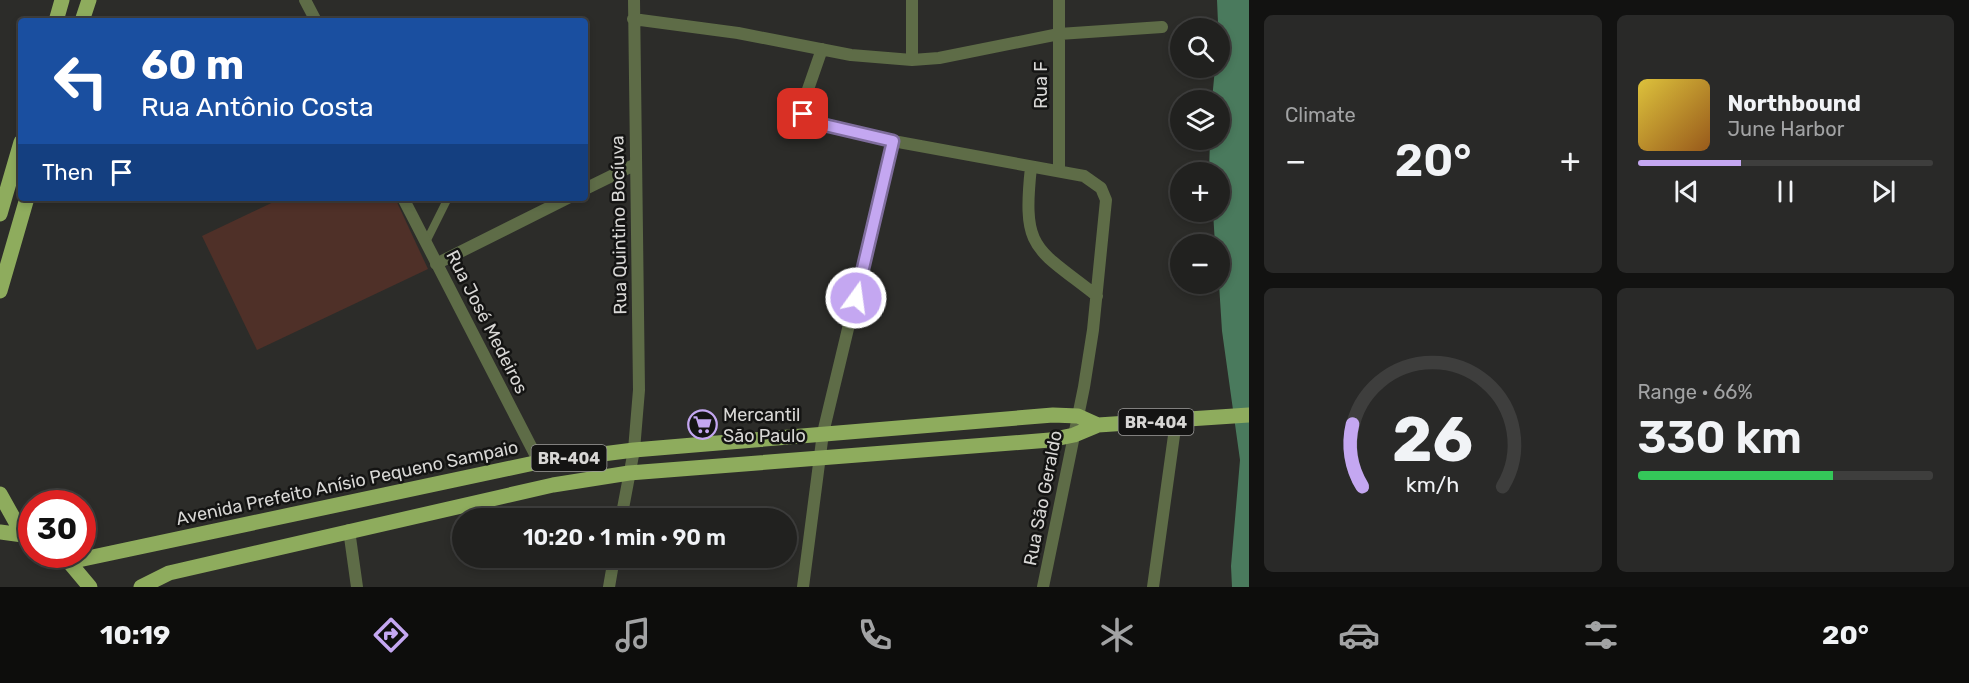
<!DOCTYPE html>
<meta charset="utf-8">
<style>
body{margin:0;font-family:Rubik,sans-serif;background:#292928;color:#f1f3f6;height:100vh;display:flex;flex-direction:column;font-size:22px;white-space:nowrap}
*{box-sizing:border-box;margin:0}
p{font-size:20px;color:#a2a3a4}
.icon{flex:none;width:33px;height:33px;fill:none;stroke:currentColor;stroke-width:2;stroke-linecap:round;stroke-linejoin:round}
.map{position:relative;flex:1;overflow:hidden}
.details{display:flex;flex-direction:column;gap:15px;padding:15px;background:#121211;width:720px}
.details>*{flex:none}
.top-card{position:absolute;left:18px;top:18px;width:570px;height:183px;border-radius:6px;box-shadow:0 3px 9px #0003,0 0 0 2px #3e3e3d;background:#1a4fa0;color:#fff;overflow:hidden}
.tools{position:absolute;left:1170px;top:18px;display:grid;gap:12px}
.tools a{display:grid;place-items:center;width:60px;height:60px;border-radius:50%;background:#21211f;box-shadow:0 3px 9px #0003,0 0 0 2px #3e3e3d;font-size:30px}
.speed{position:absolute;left:18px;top:490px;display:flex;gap:12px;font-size:30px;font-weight:700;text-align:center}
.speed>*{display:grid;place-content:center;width:78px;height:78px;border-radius:50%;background:#21211f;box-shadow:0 3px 9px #0003,0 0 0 2px #3e3e3d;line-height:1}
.speed .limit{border:9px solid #d22;background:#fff;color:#111}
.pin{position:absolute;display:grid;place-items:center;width:51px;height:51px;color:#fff;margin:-26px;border-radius:12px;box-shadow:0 3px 9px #0006}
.me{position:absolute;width:66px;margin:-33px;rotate:14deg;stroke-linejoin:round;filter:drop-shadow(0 0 4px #0008)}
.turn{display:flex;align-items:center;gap:21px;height:126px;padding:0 24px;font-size:27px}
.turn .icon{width:78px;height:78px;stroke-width:2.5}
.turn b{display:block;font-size:42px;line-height:51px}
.then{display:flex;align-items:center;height:57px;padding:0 24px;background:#0003;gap:12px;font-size:22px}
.big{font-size:45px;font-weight:600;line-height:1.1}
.details .card{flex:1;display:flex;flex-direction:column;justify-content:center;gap:9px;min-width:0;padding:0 21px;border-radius:9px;background:#292928}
.details .dial{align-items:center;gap:0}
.dial svg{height:156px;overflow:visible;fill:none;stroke:#3e3e3d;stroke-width:7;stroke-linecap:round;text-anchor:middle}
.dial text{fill:#f1f3f6;stroke:none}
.song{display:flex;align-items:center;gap:18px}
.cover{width:72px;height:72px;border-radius:9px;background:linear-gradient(135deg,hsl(50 70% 55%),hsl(30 70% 35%))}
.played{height:6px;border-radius:3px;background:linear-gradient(90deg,#c4a7f1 35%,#3e3e3d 35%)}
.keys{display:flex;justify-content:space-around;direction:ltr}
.heat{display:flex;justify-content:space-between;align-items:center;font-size:33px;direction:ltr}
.charge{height:9px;border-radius:4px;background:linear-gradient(90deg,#34c759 66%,#3e3e3d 0)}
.details .tiles{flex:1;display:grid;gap:15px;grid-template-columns:repeat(2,1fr)}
.trip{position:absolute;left:452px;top:508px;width:345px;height:60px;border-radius:30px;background:#21211f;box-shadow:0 3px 9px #0003,0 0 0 2px #3e3e3d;font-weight:600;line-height:60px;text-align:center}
.menu{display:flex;height:96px;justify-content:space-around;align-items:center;background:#0d0d0c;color:#a2a3a4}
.menu .icon{width:42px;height:42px}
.menu .on{color:#c4a7f1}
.menu b{font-size:27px;color:#f1f3f6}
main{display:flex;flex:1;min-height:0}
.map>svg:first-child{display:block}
.green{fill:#4f3028}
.water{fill:#4a7a5d}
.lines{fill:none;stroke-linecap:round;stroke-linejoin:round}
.service{stroke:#5e6c47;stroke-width:8}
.minor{stroke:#5e6c47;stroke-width:12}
.primary{stroke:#8eac5d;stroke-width:15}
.route-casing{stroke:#7f6d9d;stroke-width:15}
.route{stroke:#c4a7f1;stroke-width:10}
.labels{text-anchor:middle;stroke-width:5;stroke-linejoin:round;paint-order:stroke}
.shield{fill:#141413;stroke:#9d9c9b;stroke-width:1.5}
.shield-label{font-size:16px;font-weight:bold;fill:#d8d7d5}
.street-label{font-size:18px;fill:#d8d7d5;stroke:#141413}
.poi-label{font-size:18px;fill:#d8d7d5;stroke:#141413;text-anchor:start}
</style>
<main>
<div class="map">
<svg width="1249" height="587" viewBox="0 0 1249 587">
<rect width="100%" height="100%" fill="#2c2c29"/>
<path class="green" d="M282,198h113l33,71 -171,81 -55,-114z"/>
<path class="water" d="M1217,0h32v587h-17l-1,-21 9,-106 -18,-129 -3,-47 1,-40h-5l-2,-32h7v-40h-11l1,-32h10v-40h-8l3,-32h5z"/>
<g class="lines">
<path class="service" d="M426,242l22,-44"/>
<path class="minor" d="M305,0l11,21
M912,0v60
M1059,0v170
M633,19l105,14 113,22 61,5 27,-2 120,-24 103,-7
M822,49l-17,49 -2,16 6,6 84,21 191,35 17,12 5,12 -13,130 -9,57 -41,200
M1031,167c-9,84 4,80 66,129
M585,189l51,-25
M403,198l136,264
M436,264l132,-66
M621,519l13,-69 5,-60 -5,-390
M349,530l8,57
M609,587l5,-29
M803,587l20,-154 70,-292
M1153,587l23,-166"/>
<path class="primary" d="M56,21l6,-21
M82,21l7,-21
M0,214l21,-72
M0,291l27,-93
M0,494l23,41
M0,532l23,3 6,3
M58,555l11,7 21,25
M69,562l470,-100 95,-12 419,-35 25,1 20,9
M141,587l28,-14 384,-88 76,-12 421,-33 24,-5 24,-10 151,-10"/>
</g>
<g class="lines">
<defs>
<path id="route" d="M803,114l13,9 77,18 -37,157"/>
</defs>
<use href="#route" class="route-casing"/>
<use href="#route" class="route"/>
</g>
<defs>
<symbol id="supermarket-ring" viewBox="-11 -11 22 22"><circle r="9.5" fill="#141413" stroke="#c4a7f1" stroke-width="1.5"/><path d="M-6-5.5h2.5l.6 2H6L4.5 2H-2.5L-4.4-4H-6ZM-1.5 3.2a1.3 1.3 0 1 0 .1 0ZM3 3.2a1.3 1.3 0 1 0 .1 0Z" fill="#c4a7f1"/></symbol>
</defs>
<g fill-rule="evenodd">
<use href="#supermarket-ring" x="686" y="408" width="33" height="33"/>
</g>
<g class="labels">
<g class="shield">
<rect x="1118.5" y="409" width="75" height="26" rx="4.5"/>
<rect x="531.5" y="445" width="75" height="26" rx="4.5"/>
</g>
<g class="shield-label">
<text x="1156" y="428">BR-404</text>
<text x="569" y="464">BR-404</text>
</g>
<g class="street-label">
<text transform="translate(1041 85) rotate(-90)" y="6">Rua F</text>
<text transform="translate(619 225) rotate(-91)" y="6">Rua Quintino Bocíuva</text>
<text transform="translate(487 322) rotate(63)" y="6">Rua José Medeiros</text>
<text transform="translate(347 483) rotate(-12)" y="6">Avenida Prefeito Anísio Pequeno Sampaio</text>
<text transform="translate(1043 498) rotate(-79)" y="6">Rua São Geraldo</text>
</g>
<g class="poi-label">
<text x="723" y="421">Mercantil<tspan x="723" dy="21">São Paulo</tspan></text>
</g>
</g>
</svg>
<div class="tools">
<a><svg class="icon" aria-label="search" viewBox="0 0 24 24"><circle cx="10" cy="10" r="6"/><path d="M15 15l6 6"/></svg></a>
<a><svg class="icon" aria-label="layers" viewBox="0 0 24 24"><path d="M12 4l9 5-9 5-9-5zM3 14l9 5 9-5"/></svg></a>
<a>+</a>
<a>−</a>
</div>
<div class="speed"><div class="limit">30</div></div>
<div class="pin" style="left:803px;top:114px;background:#d93025"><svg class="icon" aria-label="arrive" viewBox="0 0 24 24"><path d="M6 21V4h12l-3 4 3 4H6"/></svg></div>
<svg class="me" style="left:856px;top:298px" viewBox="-20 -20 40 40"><circle r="17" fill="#c4a7f1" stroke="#fff" stroke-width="3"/><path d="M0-11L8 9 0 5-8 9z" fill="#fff"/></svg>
<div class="trip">10:20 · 1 min · 90 m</div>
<div class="top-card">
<div class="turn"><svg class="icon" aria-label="left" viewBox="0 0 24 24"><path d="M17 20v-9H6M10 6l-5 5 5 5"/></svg><div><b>60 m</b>Rua Antônio Costa</div></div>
<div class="then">Then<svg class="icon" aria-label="arrive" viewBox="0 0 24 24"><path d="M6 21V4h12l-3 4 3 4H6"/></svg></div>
</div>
</div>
<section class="details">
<div class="tiles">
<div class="card"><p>Climate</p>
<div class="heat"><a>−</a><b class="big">20°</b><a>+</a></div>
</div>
<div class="card">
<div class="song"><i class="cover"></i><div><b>Northbound</b><p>June Harbor</p></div></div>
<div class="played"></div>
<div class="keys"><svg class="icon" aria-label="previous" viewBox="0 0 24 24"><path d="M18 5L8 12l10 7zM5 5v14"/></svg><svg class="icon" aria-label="pause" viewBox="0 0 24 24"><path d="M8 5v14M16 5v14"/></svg><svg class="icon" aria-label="next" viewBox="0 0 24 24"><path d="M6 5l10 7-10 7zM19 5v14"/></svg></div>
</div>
<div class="card dial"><svg viewBox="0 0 100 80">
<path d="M14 69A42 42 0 1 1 86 69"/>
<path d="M14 69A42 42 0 0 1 9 37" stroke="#c4a7f1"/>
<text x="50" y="56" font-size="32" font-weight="700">26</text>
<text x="50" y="72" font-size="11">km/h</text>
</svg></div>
<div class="card"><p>Range · 66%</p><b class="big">330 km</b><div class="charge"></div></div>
</div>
</section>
</main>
<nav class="menu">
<b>10:19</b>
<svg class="icon on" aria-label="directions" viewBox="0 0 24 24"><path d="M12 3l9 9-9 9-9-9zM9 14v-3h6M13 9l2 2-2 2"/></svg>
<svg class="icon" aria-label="music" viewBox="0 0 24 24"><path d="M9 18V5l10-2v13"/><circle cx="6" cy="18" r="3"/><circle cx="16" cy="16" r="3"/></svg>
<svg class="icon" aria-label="phone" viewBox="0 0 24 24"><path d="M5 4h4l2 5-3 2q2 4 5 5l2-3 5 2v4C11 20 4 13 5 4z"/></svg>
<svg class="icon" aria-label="climate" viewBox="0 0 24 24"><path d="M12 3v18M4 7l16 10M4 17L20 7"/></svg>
<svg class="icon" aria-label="car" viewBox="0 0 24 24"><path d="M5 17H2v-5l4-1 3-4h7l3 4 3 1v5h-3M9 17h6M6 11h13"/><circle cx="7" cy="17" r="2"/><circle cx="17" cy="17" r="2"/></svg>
<svg class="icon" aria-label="filters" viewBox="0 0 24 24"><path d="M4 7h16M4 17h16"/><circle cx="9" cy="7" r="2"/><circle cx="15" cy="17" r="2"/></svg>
<b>20°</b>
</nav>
